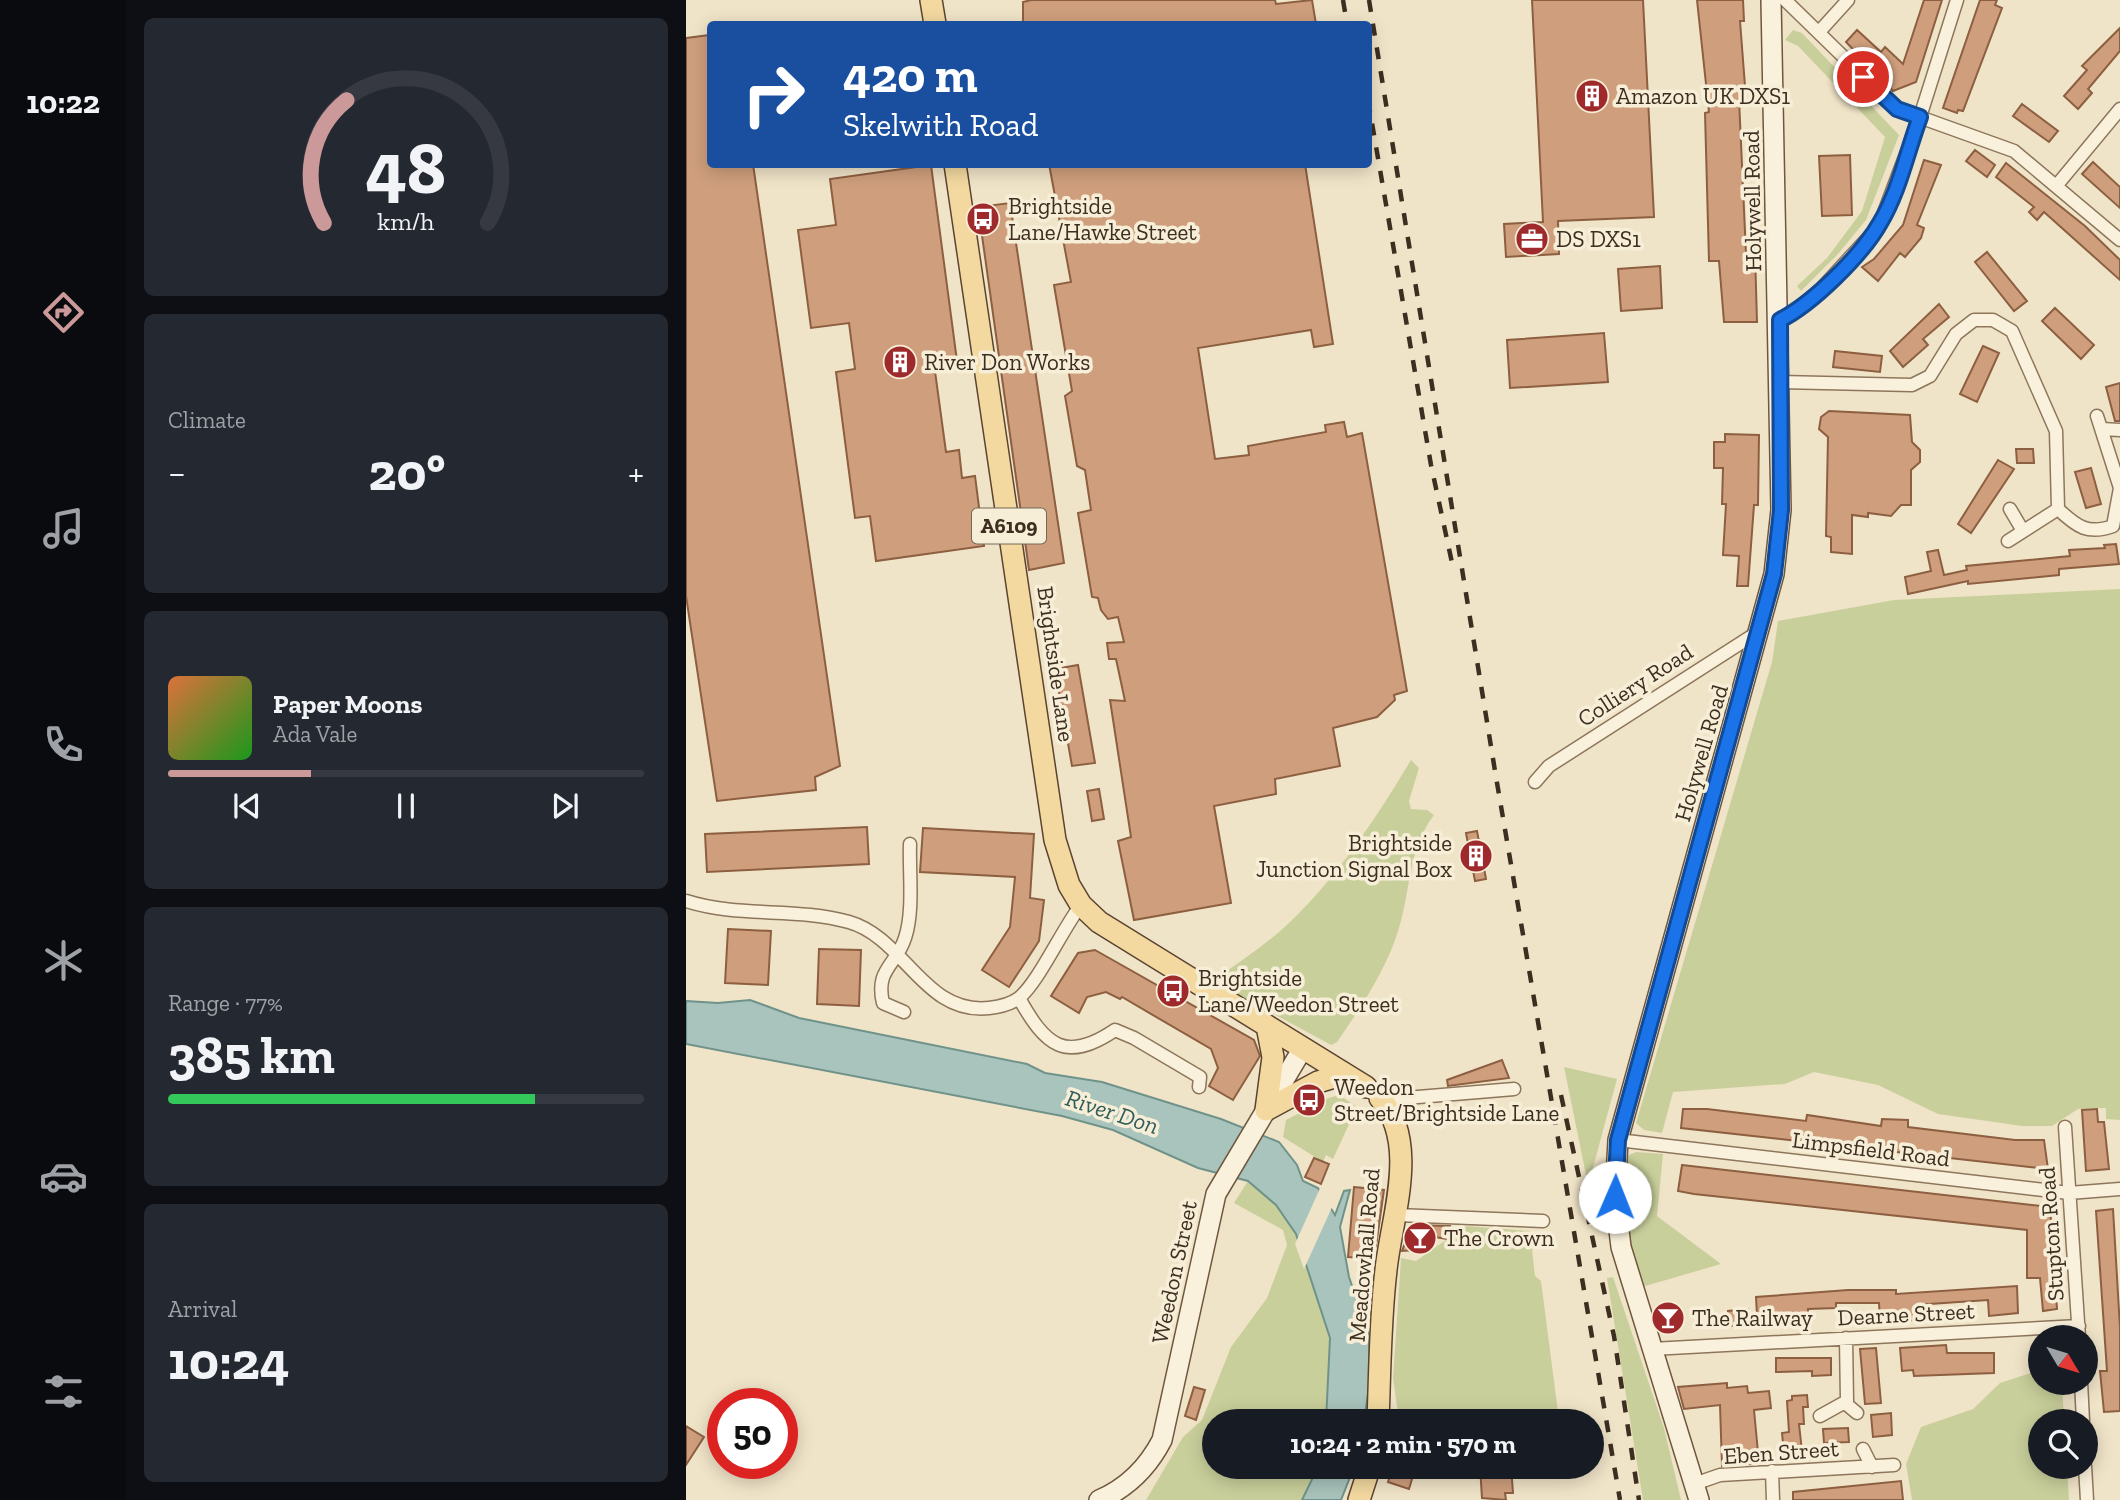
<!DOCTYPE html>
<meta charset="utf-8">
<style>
body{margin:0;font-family:"Zilla Slab",serif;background:#242831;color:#f1f3f6;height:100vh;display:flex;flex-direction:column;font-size:26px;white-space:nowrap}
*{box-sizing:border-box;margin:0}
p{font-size:23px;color:#9ea1a6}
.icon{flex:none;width:38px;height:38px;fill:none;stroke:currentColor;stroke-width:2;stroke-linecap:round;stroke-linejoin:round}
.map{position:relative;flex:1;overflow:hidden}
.side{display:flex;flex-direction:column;gap:18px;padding:18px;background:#0d0f14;width:560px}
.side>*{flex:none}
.hud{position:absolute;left:21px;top:21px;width:665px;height:147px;border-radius:7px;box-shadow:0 4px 18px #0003;background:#1a4fa0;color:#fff;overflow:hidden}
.needle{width:46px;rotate:128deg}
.fabs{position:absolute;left:1342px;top:1325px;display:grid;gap:14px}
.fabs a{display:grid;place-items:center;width:70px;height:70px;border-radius:50%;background:#171b24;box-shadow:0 4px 18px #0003;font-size:35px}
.speed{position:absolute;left:21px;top:1388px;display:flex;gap:14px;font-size:35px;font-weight:700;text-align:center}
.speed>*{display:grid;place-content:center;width:91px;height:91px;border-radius:50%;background:#171b24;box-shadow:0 4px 18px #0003;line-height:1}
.speed .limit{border:10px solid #d22;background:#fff;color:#111}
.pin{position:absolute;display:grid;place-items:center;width:60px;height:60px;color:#fff;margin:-30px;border:4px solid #fff;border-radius:50%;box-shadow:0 2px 7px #0007}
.me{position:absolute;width:77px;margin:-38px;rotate:1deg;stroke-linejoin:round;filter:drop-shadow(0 0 5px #0008)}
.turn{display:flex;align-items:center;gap:24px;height:147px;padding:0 21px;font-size:32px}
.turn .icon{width:91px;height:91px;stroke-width:2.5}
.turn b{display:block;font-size:49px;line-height:60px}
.big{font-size:52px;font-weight:800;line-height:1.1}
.side .card{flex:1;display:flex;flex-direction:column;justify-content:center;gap:10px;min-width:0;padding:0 24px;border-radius:10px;background:#242831}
.side .dial{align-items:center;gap:0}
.dial svg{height:182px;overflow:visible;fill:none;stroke:#363941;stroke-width:7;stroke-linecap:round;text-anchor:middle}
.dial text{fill:#f1f3f6;stroke:none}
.song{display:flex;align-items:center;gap:21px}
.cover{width:84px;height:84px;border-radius:10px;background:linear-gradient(135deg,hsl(20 70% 55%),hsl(120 70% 35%))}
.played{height:7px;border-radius:4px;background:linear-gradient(90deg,#cc999b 30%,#363941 30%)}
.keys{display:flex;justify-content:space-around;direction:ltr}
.heat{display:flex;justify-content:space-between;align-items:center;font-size:38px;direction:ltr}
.charge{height:10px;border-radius:5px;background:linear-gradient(90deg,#34c759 77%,#363941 0)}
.trip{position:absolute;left:516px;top:1409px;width:402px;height:70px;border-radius:35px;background:#171b24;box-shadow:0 4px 18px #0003;font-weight:800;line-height:70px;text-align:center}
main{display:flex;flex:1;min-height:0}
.menu{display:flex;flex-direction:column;width:126px;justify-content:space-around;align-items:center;background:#090b0e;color:#9ea1a6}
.menu .icon{width:49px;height:49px}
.menu .selected{color:#cc999b}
.menu b{font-size:32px;color:#f1f3f6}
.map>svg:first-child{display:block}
.green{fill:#c9cf9b}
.water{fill:#a9c4bc;stroke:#6f938a;stroke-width:2}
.pier{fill:#f0e4c8}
.building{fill:#cf9f7d;stroke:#8d5f41;stroke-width:2}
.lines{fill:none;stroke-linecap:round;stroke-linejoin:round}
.street-casing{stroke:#8d765c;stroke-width:15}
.secondary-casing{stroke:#6f573f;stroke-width:22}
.primary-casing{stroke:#5b4430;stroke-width:24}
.street{stroke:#faf1dc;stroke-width:12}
.secondary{stroke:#faf1dc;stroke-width:19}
.primary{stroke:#f3d9a0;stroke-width:21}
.rail{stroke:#3d2e20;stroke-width:4.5;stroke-dasharray:12 12;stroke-linecap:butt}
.route-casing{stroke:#114b97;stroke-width:18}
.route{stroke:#1a73e8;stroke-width:12}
.labels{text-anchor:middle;stroke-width:7;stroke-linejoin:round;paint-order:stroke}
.shield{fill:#f7eed8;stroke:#756857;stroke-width:2}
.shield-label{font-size:21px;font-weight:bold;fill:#3d2e20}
.poi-label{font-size:23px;fill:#3d2e20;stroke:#f7eed8;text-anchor:start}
.street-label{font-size:23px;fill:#3d2e20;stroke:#f7eed8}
.water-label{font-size:24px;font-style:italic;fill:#2f5d5a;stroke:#f7eed8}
</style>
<main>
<nav class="menu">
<b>10:22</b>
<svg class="icon selected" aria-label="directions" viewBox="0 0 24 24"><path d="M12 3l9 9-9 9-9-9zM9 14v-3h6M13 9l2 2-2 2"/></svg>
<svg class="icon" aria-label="music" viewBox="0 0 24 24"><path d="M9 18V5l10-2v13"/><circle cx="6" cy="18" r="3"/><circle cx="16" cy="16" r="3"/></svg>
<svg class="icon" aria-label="phone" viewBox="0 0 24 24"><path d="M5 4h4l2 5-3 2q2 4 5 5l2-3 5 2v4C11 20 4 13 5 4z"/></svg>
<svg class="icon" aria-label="climate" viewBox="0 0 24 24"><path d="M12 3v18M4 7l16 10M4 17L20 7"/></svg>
<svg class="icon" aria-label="car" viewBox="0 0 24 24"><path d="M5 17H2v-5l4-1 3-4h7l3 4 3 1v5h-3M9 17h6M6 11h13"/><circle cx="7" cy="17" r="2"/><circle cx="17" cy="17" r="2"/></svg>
<svg class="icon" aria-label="filters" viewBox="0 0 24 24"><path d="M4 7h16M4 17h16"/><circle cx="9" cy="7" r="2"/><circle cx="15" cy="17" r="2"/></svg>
</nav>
<section class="side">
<div class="card dial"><svg viewBox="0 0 100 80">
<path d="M14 69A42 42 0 1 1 86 69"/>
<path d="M14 69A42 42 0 0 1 24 15" stroke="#cc999b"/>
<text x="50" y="56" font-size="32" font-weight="700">48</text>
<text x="50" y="72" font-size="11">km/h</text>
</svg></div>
<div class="card"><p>Climate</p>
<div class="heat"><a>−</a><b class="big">20°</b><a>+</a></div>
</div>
<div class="card">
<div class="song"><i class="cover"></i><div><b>Paper Moons</b><p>Ada Vale</p></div></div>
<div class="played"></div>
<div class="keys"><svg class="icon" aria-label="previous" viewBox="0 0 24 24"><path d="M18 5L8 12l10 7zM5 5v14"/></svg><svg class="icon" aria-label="pause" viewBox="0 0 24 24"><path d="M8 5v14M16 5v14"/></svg><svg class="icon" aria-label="next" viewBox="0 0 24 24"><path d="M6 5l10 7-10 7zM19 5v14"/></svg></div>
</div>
<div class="card"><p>Range · 77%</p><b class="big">385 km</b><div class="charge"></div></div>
<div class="card"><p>Arrival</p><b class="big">10:24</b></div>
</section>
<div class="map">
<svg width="1434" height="1500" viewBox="0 0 1434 1500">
<rect width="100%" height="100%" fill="#f0e4c8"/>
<path class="green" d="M1107,30l9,3 97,102 -33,85 -28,34 -37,37 -4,-5 30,-28 35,-47 23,-74 -87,-91 -13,-6z
M1434,589v531l-14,-1v-11l-28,1 -26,17h-30l-84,-12 -60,-29 -64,-13 -29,12 -112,8 -11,41 -18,-3 -8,-7 136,-461 6,-41 116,-21z
M725,760l8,8 -10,33 2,8 16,1 7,5c-26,34 -23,74 -35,113 -12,41 -38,79 -62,114l-6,3 -118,-64c26,-19 54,-37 77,-59 49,-47 86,-104 121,-162z
M878,1067l53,12 -26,96h-5z
M653,1095l18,12 -24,52 -7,-4 -3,7 -40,-25 3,-17 25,-13 -2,-3z
M950,1152l27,2 -6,62 64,48 -79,23c-12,-34 -30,-97 -15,-131z
M562,1181l28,24 20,29 25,74 9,30 -4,83h-112v45l104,1 -16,33h-156l37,-63 19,-17 29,-73 36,-49 20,-53 -4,-15 -49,-27z
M780,1226l64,5 5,45 6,5 17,131 -159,9 -6,-43 8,-120 15,3z
M927,1277l51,151 17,72h-38l-36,-222z
M1354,1370v12l22,1 2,38h-24v45l27,1 2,33h-157l-6,-36 15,-37 52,-18 27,-26z"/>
<path class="water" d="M64,1000l49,18 228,46 18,9 57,9 119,37 58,23 18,23 6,16 15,7 17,27 9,-24 6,-1 -10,37 9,50 20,59 1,44 -6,41h-38l4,-83 -34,-104 -20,-29 -28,-24 -50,-13 -85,-38 -51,-14 -376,-72v-43l32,2z
M632,1467h36l-13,33h-39z"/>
<path class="pier" d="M635,1186l12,19 -29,64 -9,-25z"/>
<path class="building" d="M345,0h244l1,4 36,-4 4,24h-293v-22z
M846,0h111l11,217 -96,4 1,33 -53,3 -2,-33 39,-2z
M1011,0h46l1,21h-4l6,78h-7l7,155 9,-1 2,69h-33l-5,-61h-10l-4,-148 4,-1z
M1238,0h18l-26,82 -23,9 -47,-49 11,-12 24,22 4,-5 18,17z
M1294,0h17l-2,5 7,3 -39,103 -5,-1 -1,3 -14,-5z
M1434,28v23l-32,38 4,4 -14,16 -14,-13 23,-26 -5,-4z
M24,35v129h43l87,602 -25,11 1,13 -99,11 -31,-205v-558z
M1336,104l36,27 -9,11 -36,-26z
M1289,150l20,15 -8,12 -21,-16z
M1164,155l2,60 -30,1 -3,-60z
M1238,160l17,5 -24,60 7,3 -3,10 -16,19 -5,-4 -22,28 -16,-14 12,-8 29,-34z
M1407,162l27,25v21l-38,-34z
M1320,163l79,63 35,34v20l-76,-68 -7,8 -8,-8 5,-5 -38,-30z
M363,164h256l28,180 -19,3 -3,-17 -113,18 17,111 34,-4 -1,-9 78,-14 -1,-7 19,-3 3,15 15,-4 45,258 -13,4 1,5 -18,17 -44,11 7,38 -65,13 1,15 -62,12 17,97 -97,17 -16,-79 13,-4 -21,-137 15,1 -9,-42h-7l-2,-16 17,-1 -6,-25 -10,2 -7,-9 -3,-12 -6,-1 -14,-84 13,-3 -6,-40 -8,-4 -12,-70 7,-5 -18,-106 17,-3z
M245,165l26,196 -23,3 12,88 13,-2 3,28 13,-2 9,70 -108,15 -6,-45 -15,2 -19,-146 19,-3 -6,-46 -38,5 -13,-98 38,-5 -6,-46z
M324,203l54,360 -35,7 -51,-363z
M1301,252l40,49 -13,10 -39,-49z
M974,266l2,42 -41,3 -3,-42z
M1253,304l10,13 -26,22 5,6 -25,22 -13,-16z
M1369,308l39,37 -13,14 -39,-38z
M918,333l4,49 -98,6 -3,-48z
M1297,346l16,7 -22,49 -17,-8z
M1149,351l47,5 -2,16 -47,-5z
M1434,383v38h-5l-9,-34z
M1143,411l81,4 2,27 8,8v12l-9,8v35h-10l-10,11 -23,-3v4l-16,-2v39l-21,-2v-15l-5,-1 2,-99 -9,-8 2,-12z
M1039,434l34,1 -1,70h-4l-6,81h-11l2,-30 -16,-1 3,-51h-4l1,-36h-9v-26h11z
M1330,449h17l1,14h-17z
M1312,460l16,9 -43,64 -13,-9z
M1405,468l10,36 -15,4 -11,-36z
M1430,544l3,20 -60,5v6l-91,9v-3l-60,13 -3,-17 26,-6 -4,-19 11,-2 6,25 23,-5 -1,-4 104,-10 -1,-6 36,-2 -1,-3z
M392,665l17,98 -23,3 -17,-97z
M413,789l5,30 -12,2 -5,-30z
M181,827l2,37 -162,8 -2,-38z
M237,828l111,6 -4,64 14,2 -5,41 -30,46 -27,-17 28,-43 5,-50 -95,-5z
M791,831l9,48 -11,2 -9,-48z
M42,929l43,2 -3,54 -43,-2z
M133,949l42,1 -2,56 -42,-2z
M409,950l159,90 6,16 -27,44 -24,-14 9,-18 -7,-19 -89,-52 -2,2 -14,-7 -19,5 -8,16 -28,-17 27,-43z
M816,1060l7,18 -61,8 -1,-6z
M997,1109h24l99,12 1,-6 74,11 1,-7 26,1v7l107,13h29l4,29 -367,-41z
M1411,1109l1,13h6l5,47 -23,2 -4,-61z
M628,1158l15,6 -8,20 -16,-7z
M996,1165l368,42 7,102 -14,2 -3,-33h-13v-48l-333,-36 -16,-3z
M668,1187l30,3 -8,56 -12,-2 -1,14 -15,-1z
M1427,1209l7,119v83l-16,1 -4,-41h7l-11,-160z
M726,1225l38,1 -2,13 -14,-2 -2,12 -30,2z
M1331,1286l1,27 -29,3 -1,-16 -73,5v15l-35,2 -1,-19h-43v5l-28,1v4l-51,2 -1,-18 92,-7h48v4z
M980,1303l14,14 -8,12 -16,-11z
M1062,1309l2,16 -21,1 -1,-15z
M1260,1345l1,8h47v20l-80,3 -1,-6 -11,1 -2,-23z
M1190,1348l5,55 -16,1 -5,-55z
M1090,1358h55v17l-19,1v-5l-36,1z
M1041,1383v5l20,-2 1,7 21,-2 2,17 -17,2 5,53 -37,3 -2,-61 -36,4 -6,-22z
M508,1387l11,3 -9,30 -11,-4z
M1121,1395l1,12h-5l1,17h-5l3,27 -18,2 -2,-20 7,-1 -2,-31 5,-1v-4z
M1205,1413l1,22 -19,2 -2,-22z
M0,1426l18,11 -18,28z
M1162,1428l1,14 -25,1 -1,-14z
M707,1466l22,3 -6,20 -21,-7z
M794,1466h31l2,27h-8l1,7 -24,-2z
M1215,1481l2,19h-110v-8z"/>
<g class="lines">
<defs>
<path id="street" d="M1099,0l112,109 117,42 106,89
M1133,32l29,-32
M1371,185l63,-76
M1094,320l13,-7 27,-23 59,-64 41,-109 37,-117
M1094,382l132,3 18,-9 26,-42 18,-14h19l19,11 44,100 2,78c19,18 30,26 55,17l7,-38 -23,-72
M1416,429l18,1
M1324,509l13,22
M1322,541l50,-32
M849,782l14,-16 209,-134
M0,901c53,17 110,6 163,21 56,16 75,93 140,86 9,-1 22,-4 30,-10 19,-15 44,-70 62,-93
M333,998c26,47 46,66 96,32l19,8 66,39 -1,10
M218,1012l-21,-9c-8,-34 13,-37 22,-65 9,-27 4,-65 5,-94
M696,1100l132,-11
M1379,1127l14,210
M932,1140l451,53 51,-4
M711,1215l146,6
M966,1349l427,-23
M1395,1382l2,39
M1159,1403l12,10
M1134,1416l27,-15 -1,-63
M1177,1449l9,18
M1399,1466l2,34
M1086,1471l1,29
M1008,1484l26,-9 174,-10"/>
<path id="secondary" d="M413,1500c28,-12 49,-33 63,-60l54,-246 87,-146
M1013,1500l-78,-253 -6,-50 3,-57 156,-566 7,-64 -10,-510"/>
<path id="primary" d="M245,0l4,24
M269,164l100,676 14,45 12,20 18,17 267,165
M580,1110l52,-28 26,-8
M580,1110l7,-53 -6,-31
M692,1421c2,-50 2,-101 8,-151 5,-51 34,-127 -6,-172
M673,1500l11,-34"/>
</defs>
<use href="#street" class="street-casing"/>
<use href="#secondary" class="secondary-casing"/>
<use href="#primary" class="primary-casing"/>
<use href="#street" class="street"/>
<use href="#secondary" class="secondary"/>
<use href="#primary" class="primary"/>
<path class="rail" d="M657,0l4,24
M683,0l127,777 124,723
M682,100l63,365 23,107
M875,1095l53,241 25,164"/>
</g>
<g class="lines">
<defs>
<path id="route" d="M929,1197l3,-57 156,-566 7,-64 -1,-190c32,-16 82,-65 100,-97 19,-31 27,-71 40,-106l-23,-8 -34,-32"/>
</defs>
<use href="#route" class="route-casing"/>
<use href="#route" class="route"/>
</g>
<defs>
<symbol id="building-disc" viewBox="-11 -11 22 22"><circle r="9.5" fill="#9e2a2b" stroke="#f7eed8"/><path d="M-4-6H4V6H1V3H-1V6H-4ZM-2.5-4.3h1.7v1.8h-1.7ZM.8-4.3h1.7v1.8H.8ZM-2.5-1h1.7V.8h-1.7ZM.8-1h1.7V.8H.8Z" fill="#fff"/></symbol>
<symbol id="bus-disc" viewBox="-11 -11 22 22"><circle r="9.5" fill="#9e2a2b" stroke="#f7eed8"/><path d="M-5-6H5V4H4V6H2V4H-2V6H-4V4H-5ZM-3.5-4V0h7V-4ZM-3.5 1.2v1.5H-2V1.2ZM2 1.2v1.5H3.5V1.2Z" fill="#fff"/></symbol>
<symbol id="office-disc" viewBox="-11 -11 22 22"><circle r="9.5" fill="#9e2a2b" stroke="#f7eed8"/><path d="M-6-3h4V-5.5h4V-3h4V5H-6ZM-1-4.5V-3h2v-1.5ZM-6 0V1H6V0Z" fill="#fff"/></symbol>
<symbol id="bar-disc" viewBox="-11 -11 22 22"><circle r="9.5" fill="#9e2a2b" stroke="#f7eed8"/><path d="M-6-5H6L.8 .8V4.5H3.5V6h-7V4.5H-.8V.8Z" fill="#fff"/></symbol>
</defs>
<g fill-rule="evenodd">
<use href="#building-disc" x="887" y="77" width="38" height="38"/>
<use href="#bus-disc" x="278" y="200" width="38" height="38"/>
<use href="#office-disc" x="827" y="220" width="38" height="38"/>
<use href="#building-disc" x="195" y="343" width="38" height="38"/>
<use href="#building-disc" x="771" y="837" width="38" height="38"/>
<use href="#bus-disc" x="468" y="972" width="38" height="38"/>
<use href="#bus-disc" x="604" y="1081" width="38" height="38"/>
<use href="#bar-disc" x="715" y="1219" width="38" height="38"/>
<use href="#bar-disc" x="963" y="1299" width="38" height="38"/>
</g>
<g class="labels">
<rect class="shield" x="286" y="508.5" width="74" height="35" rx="5"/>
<g class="shield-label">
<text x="323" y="533">A6109</text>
</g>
<g class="poi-label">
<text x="930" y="104">Amazon UK DXS1</text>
<text x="322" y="214">Brightside<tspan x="322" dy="26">Lane/Hawke Street</tspan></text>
<text x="870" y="247">DS DXS1</text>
<text x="238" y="370">River Don Works</text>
<text x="766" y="851" text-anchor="end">Brightside<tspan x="766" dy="26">Junction Signal Box</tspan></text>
<text x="512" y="986">Brightside<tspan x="512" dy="26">Lane/Weedon Street</tspan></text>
<text x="648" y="1095">Weedon<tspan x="648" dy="26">Street/Brightside Lane</tspan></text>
<text x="758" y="1246">The Crown</text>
<text x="1006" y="1326">The Railway</text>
</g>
<g class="street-label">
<text transform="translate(1066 201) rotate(-91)" y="8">Holywell Road</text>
<text transform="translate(370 664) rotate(82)" y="8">Brightside Lane</text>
<text transform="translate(949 685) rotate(-33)" y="8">Colliery Road</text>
<text transform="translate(1015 753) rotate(-74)" y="8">Holywell Road</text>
<text transform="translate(1185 1149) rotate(7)" y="8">Limpsfield Road</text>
<text transform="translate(1365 1234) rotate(-94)" y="8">Stupton Road</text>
<text transform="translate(678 1255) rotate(-85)" y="8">Meadowhall Road</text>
<text transform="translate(488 1272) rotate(-78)" y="8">Weedon Street</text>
<text transform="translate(1220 1314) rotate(-3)" y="8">Dearne Street</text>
<text transform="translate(1095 1452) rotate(-4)" y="8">Eben Street</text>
</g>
<g class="water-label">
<text transform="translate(426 1112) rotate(18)" y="8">River Don</text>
</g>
</g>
</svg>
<div class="fabs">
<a><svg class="needle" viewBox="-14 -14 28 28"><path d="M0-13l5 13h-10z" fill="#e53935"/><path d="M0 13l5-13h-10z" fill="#9ea1a6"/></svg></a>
<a><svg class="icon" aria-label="search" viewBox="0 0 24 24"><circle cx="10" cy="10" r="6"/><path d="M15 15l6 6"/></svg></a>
</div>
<div class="speed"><div class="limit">50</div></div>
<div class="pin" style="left:1177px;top:77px;background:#d93025"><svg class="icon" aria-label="arrive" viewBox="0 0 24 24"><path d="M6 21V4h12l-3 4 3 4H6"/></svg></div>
<svg class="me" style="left:929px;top:1197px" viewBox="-20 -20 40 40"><circle r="19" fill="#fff"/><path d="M0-13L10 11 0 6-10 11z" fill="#1a73e8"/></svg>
<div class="trip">10:24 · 2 min · 570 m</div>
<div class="hud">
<div class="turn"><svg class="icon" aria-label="right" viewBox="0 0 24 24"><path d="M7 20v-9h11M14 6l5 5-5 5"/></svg><div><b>420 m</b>Skelwith Road</div></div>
</div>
</div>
</main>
